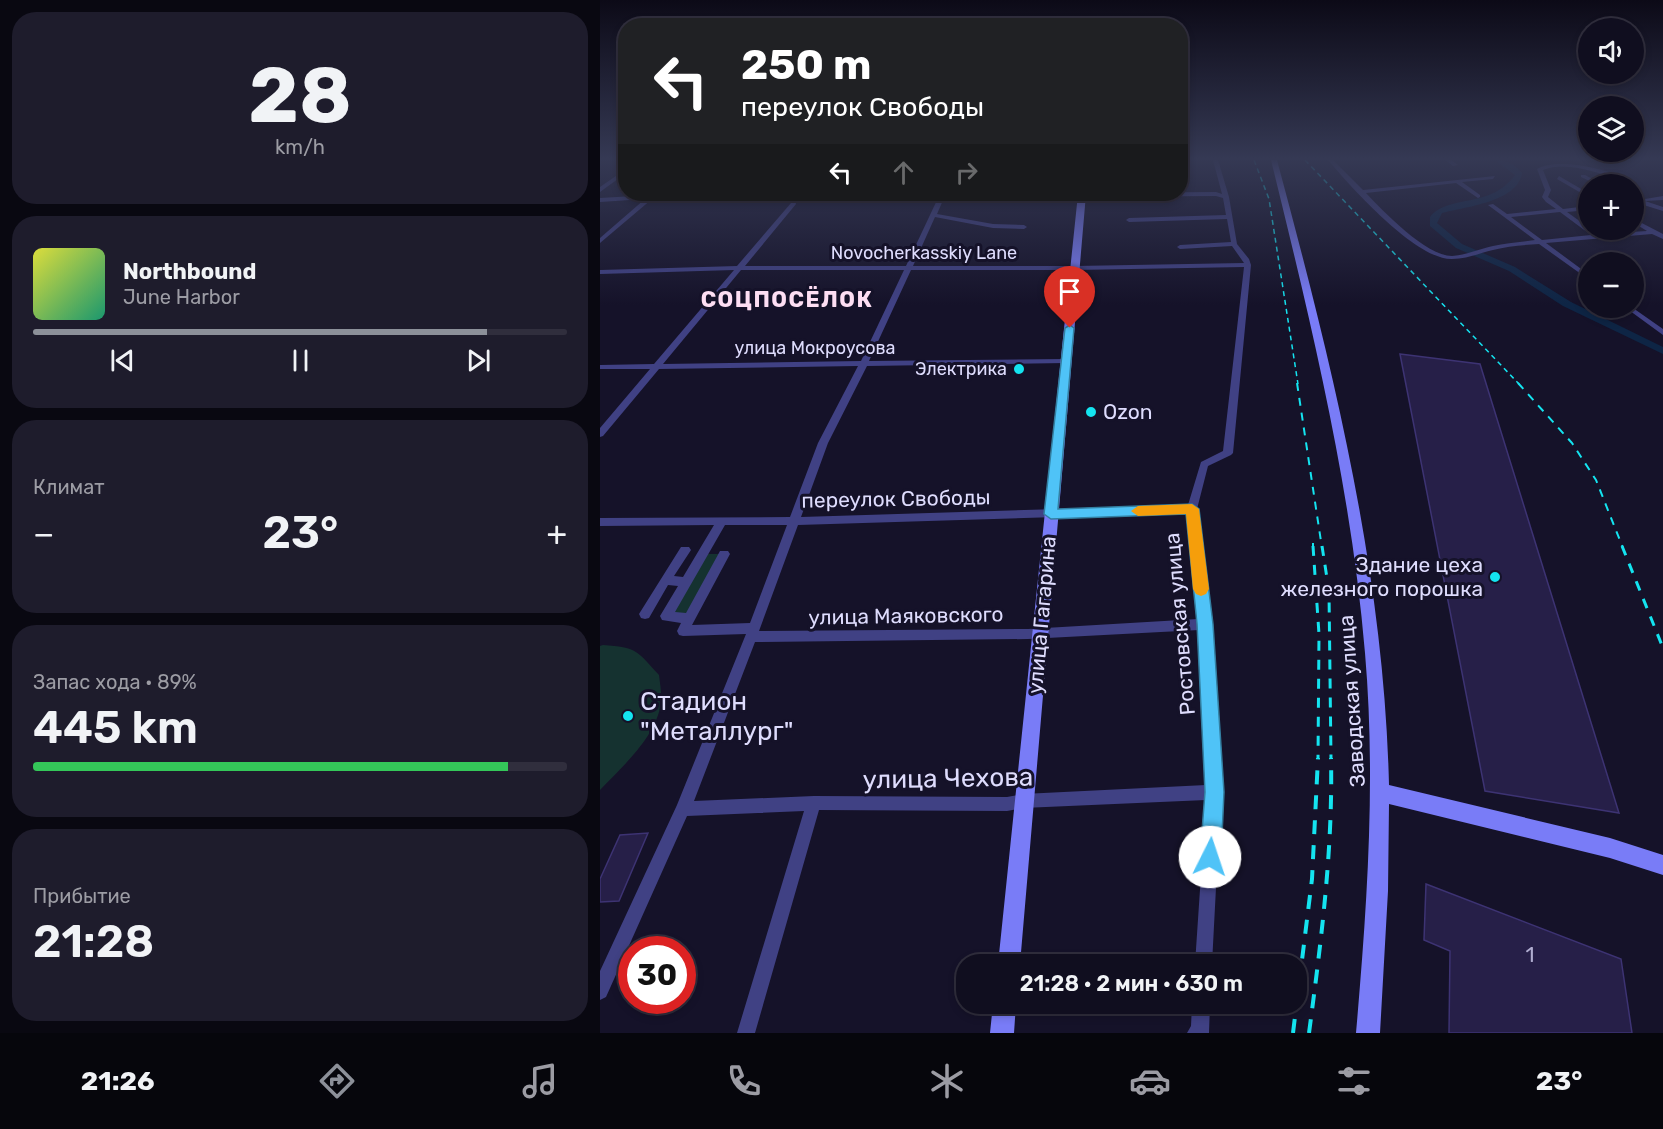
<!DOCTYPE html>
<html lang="ru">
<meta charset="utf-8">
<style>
body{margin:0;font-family:Rubik,sans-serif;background:#1e1c2c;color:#f1f3f6;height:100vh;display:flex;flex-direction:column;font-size:22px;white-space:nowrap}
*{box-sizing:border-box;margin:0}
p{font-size:20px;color:#9c9ca4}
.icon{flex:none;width:33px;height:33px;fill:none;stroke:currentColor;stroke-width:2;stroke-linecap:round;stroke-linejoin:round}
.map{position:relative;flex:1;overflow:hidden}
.panel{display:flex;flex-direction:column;gap:12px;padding:12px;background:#090811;width:600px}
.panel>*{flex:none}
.guide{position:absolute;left:18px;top:18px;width:570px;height:183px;border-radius:24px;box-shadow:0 3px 9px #0003,0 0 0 2px #302e3d;background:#202124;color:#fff;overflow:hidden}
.fabs{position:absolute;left:978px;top:18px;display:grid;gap:12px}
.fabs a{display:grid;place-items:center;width:66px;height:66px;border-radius:50%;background:#100e1f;box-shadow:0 3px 9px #0003,0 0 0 2px #302e3d;font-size:30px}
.speed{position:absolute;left:18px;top:936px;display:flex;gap:12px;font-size:30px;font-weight:700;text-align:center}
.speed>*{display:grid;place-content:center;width:78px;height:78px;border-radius:50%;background:#100e1f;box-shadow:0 3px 9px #0003,0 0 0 2px #302e3d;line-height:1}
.speed .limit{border:9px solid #d22;background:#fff;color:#111}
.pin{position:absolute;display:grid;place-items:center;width:51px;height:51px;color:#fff;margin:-62px -26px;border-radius:50% 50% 50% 0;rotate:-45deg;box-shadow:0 0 6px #0007}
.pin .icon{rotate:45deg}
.me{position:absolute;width:66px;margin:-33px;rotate:4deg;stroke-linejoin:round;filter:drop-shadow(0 0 4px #0008)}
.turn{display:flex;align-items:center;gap:21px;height:126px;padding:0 24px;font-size:27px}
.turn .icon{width:78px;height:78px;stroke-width:2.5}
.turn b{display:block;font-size:42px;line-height:51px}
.lanes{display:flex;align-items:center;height:57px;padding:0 24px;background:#0003;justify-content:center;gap:30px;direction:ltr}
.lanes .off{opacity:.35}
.big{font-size:45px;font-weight:600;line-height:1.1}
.panel .card{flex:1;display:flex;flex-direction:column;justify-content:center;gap:9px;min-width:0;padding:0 21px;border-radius:24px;background:#1e1c2c}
.panel .dial{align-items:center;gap:0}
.dial b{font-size:78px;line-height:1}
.song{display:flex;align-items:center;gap:18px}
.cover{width:72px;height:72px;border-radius:9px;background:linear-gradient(135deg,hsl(60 70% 55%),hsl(160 70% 35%))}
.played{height:6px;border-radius:3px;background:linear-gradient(90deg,#8c9099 85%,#302e3d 85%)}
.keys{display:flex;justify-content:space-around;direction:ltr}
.heat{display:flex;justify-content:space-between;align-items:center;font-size:33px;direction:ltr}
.charge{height:9px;border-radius:4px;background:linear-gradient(90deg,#34c759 89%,#302e3d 0)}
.trip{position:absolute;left:356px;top:954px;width:351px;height:60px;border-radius:24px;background:#100e1f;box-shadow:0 3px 9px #0003,0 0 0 2px #302e3d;font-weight:600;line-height:60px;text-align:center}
.tab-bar{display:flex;height:96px;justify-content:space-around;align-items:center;background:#06060c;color:#9c9ca4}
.tab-bar .icon{width:42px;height:42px}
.tab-bar .on{color:#8c9099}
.tab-bar b{font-size:27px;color:#f1f3f6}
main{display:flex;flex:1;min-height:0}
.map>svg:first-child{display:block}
.green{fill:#153230}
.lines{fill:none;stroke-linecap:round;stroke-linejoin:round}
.river{fill:#0e2545;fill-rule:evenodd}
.building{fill:#261f48;stroke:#3d3373;stroke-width:1.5}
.street{fill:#404184;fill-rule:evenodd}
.secondary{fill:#797cf7;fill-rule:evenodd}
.rail-far3{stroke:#14e4f0;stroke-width:1.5;stroke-dasharray:5 4;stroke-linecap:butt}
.rail-far2{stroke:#14e4f0;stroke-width:2;stroke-dasharray:8 7;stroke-linecap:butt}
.rail-far1{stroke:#14e4f0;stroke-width:3;stroke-dasharray:10 9;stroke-linecap:butt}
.rail{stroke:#14e4f0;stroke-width:4;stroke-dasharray:14 11;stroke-linecap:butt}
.route{fill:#4fc3f7;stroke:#337fa1;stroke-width:1.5}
.slow{fill:#f59e0b}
.poi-dot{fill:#14e4f0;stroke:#151229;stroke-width:2}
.labels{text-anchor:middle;stroke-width:6;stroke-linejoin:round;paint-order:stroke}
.far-street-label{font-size:18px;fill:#dedcfd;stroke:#151229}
.far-poi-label{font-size:18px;fill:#dedcfd;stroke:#151229;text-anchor:end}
.poi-label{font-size:21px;fill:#dedcfd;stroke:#151229;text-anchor:start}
.street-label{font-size:21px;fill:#dedcfd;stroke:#151229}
.near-number-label{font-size:21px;fill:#b0add0}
.far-district-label{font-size:22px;font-weight:bold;letter-spacing:1.5px;fill:#fddef3;stroke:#151229}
.near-poi-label{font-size:26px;fill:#dedcfd;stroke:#151229;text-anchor:start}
.near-street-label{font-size:26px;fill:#dedcfd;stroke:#151229}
</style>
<main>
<section class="panel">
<div class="card dial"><b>28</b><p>km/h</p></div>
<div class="card">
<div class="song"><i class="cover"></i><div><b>Northbound</b><p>June Harbor</p></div></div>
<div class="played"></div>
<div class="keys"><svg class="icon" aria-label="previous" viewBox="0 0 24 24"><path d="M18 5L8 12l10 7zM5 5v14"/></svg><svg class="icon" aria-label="pause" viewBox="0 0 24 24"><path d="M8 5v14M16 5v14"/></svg><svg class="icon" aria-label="next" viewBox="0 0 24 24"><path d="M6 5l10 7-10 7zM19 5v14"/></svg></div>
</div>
<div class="card"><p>Климат</p>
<div class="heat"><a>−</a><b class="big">23°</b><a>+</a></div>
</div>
<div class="card"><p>Запас хода · 89%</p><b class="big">445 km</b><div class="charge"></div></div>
<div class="card"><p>Прибытие</p><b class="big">21:28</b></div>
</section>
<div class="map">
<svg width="1063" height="1033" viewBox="0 0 1063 1033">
<rect width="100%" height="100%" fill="#151229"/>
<path class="green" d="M108,554h13l-35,63 -16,-2z
M3,645c34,2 34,6 56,30 1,9 3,19 2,28 -5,34 -38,63 -61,87v-144z"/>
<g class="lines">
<path class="river" d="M895,160c13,0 19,4 27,13 -4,29 -58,34 -80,40l-5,10 25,21 53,23 56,35 92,45v7l-100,-48 -54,-35 -53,-23 -26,-22v-9c18,-23 61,-8 85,-42z"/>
</g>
<path class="building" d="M800,354l80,10 139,449 -134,-22z
M48,833l-29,68 -19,1v-23l20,-44z
M826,884l195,75 11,74h-183l1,-82 -26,-11z"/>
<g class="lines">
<path class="street" d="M613,160h5l11,37 8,47 12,15 2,6 -18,188 -2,2 -23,11 -11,43 14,115 10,168 -9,172h-17l11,-164 -183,8 -16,3 -188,-1 -64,223h-18l67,-222 -117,5 -81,181 -6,3v-29l77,-166 69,-171 -63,2 -4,-1 -2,-4 4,-8 -19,-3 -2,-4 18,-30 -10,-1 -19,33 -4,1 -4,-1 -2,-4 42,-67h8l2,3 -17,26 9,1 31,-52 -114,1v-8l190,-1 28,-74 40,-77 -199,3 -56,67 -3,1v-9l50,-59h-50v-4l54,-1 80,-94 -134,4v-4l137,-4 54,-63 -4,-2 -135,-2 -52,44v-5l45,-39 -45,3v-4l51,-3 223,4 67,-5 275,-2 6,2zM616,196l7,2 3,17 -97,3 -3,2 3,2 98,-3 4,23 -51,3 -3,2 3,2 52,-3 12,17 -169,3h-162l22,-49 58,11 31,1 3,-2 -3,-2 -31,-1 -56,-10 7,-16zM338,198l-32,68h-161l51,-62 -1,-3 79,2zM644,267l-21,184 -22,11 -13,43 -387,12 27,-74 39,-77 199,-3 4,-2 -4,-2 -197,2 42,-91h164zM141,270h163l-43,91 -198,3zM587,513l11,106 -170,10 -269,2 39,-106zM125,525h62l-37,98 -58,2 38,-71 -2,-3h-8l-34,62 -11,-1zM599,630l7,155 -183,9 -16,3 -193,-1 -120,5 61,-159 273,-3z
M728,160h5l30,30 132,-14 -2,3 -31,3 18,13v2l-2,1 -22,-15 -90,10c17,18 60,63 86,63 14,-1 27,-7 41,-10 13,-3 28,-4 42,-6l-47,-35 5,-1 14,10 49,-5 -10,-7 -4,-5 3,-7 -8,-21c20,-12 70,0 90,10l-3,2c-24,-7 -57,-21 -81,-11l8,20 -3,7 15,12 25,-3v4l-21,2 21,15v3h4l6,4 49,-3 -13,-8v-4l29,15v5l-11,-5 -106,9 42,31v5l-49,-35c-15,1 -31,2 -46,6 -13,3 -26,9 -41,9 -36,1 -101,-72 -124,-99zM960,212l31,23 -49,5 -31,-23z
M845,160h6l7,5 -5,1z
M26,169v4l-26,19v-5z
M981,175h4l17,9h-6l-15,-7z
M959,176l29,17v4l-31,-18z
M1063,196v4l-18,1 18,6v4l-29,-9v-4l5,2z
M1026,308h7l30,21v6z
M592,1004h18l-1,29h-22l4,-7z"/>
<path class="secondary" d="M671,160h6c55,205 107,411 112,625l221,53 53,17v20l-53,-17 -221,-54 -1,87 -8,142h-24c11,-126 20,-253 9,-380 -14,-167 -54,-330 -94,-493z
M478,194h8l-66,770h-22z
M393,1004h23l-2,29h-24z"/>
<path class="rail-far3" d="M654,160l15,39 29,185
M705,160l214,224"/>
<path class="rail-far2" d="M697,383l25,165
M918,383l54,60 24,37 27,68
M713,543v5"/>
<path class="rail-far1" d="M713,546l6,88 -1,125
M722,546l7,45 2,168
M1022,546l41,102"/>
<path class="rail" d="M693,1033l19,-154 6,-121
M709,1033c12,-91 24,-183 22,-275"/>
</g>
<linearGradient id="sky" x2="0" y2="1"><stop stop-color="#0c0a17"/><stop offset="0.52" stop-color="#353954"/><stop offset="1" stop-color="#353954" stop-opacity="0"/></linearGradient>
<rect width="1063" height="305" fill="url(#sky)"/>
<path class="route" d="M470,325l4,3 -16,181 134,-5 7,5 14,115 11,168 -3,65 -3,7 -8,3 -7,-3 -3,-7 5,-65 -8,-168 -11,-110 -135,5 -7,-5 21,-186z"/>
<path class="slow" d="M592,504l7,5 10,80 -3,5 -5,2 -5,-2 -3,-5 -7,-75 -48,2 -7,-5 7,-5z"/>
<g class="poi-dot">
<circle cx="419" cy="369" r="6"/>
<circle cx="491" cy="412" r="6"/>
<circle cx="895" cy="577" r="6"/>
<circle cx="28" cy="716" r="6"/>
</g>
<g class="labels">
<g class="far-street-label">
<text x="324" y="259">Novocherkasskiy Lane</text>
<text x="215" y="354">улица Мокроусова</text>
</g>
<g class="far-poi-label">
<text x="407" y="375">Электрика</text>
</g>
<g class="poi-label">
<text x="503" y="419">Ozon</text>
<text x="883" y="572" text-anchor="end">Здание цеха<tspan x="883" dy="24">железного порошка</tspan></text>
</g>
<g class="street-label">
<text transform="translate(296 499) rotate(-1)" y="7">переулок Свободы</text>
<text transform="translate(442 615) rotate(-85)" y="7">улица Гагарина</text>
<text transform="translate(306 616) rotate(-1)" y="7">улица Маяковского</text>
<text transform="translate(580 624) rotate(-95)" y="7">Ростовская улица</text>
<text transform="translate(752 701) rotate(-94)" y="7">Заводская улица</text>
</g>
<g class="near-number-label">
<text x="930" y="962">1</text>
</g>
<g class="far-district-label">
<text x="187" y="307">СОЦПОСЁЛОК</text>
</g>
<g class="near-poi-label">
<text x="40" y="710">Стадион<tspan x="40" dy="30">"Металлург"</tspan></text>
</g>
<g class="near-street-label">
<text transform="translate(348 778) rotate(-1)" y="9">улица Чехова</text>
</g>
</g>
</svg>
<div class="fabs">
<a><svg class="icon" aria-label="sound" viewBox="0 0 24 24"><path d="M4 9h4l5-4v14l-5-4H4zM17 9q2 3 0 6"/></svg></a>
<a><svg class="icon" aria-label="layers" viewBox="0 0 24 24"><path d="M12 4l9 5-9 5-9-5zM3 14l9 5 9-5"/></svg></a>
<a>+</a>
<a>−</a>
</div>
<div class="speed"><div class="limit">30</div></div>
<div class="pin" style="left:470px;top:328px;background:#d93025"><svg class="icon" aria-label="arrive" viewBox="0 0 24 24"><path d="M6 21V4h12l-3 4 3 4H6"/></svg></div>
<svg class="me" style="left:610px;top:857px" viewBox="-20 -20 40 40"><circle r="19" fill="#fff"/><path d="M0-13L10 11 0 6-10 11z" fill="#4fc3f7"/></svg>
<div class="trip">21:28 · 2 мин · 630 m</div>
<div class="guide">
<div class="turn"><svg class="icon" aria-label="left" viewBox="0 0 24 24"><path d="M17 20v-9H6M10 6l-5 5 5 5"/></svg><div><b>250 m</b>переулок Свободы</div></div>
<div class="lanes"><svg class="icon" aria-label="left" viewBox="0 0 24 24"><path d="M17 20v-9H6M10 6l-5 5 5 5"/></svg><svg class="icon off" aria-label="ahead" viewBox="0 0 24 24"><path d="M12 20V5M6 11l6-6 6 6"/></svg><svg class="icon off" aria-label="right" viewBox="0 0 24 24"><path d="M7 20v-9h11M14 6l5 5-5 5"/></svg></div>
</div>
</div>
</main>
<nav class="tab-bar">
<b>21:26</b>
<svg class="icon on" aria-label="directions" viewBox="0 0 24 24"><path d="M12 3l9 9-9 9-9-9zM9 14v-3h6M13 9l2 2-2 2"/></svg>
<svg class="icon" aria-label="music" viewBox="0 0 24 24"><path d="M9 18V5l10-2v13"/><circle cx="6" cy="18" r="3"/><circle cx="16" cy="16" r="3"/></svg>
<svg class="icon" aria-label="phone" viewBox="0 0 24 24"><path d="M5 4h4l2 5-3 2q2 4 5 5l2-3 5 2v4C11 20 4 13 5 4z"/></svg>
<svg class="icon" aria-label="climate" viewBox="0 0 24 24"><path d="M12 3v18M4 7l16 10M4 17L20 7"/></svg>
<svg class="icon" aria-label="car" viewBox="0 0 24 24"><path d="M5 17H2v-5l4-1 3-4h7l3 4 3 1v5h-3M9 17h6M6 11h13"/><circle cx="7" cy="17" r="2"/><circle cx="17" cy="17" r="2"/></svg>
<svg class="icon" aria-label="filters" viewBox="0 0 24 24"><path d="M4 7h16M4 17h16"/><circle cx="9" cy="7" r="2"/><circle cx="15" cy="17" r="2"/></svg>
<b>23°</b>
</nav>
